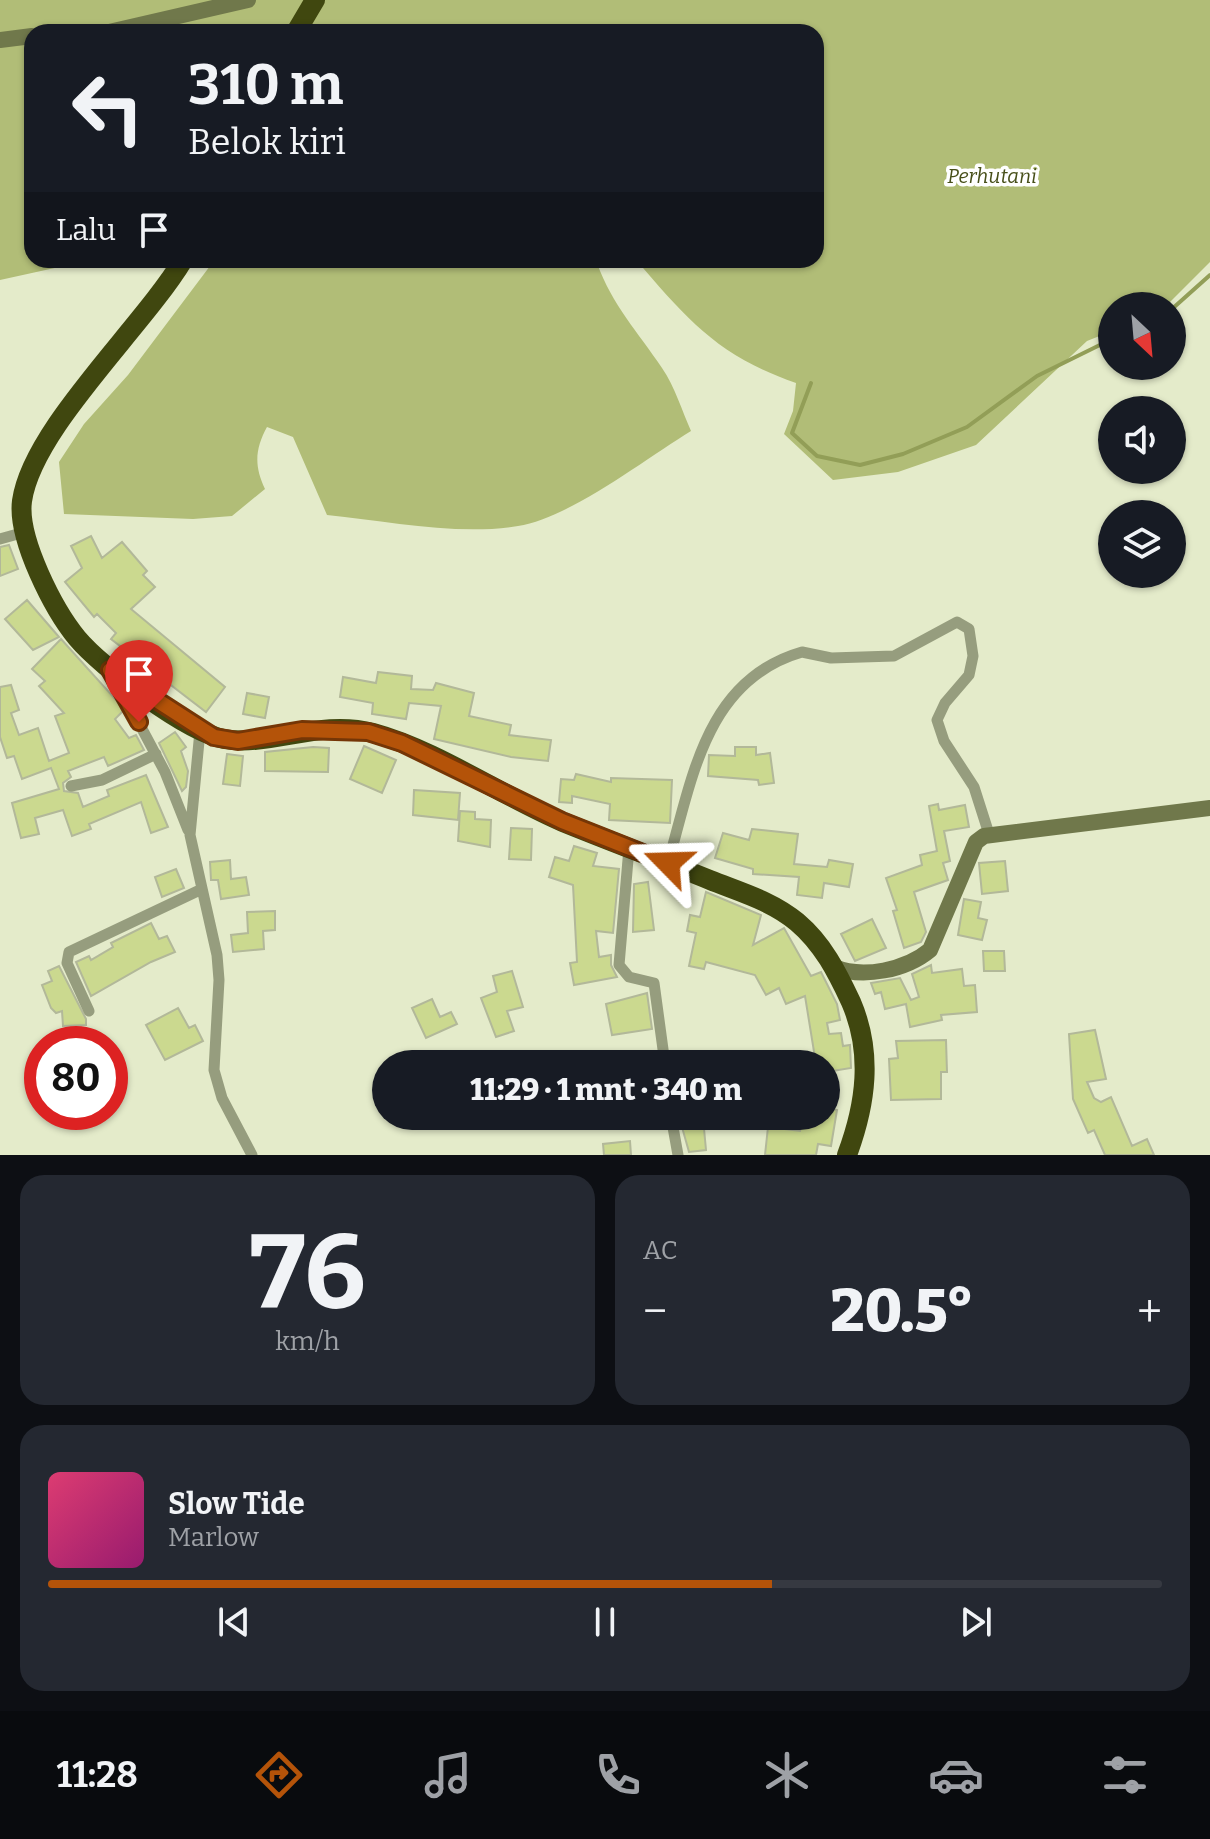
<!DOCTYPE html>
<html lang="id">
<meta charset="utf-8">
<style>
body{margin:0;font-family:Bitter,serif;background:#242831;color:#f1f3f6;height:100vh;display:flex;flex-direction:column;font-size:30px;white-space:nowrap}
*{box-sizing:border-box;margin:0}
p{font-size:26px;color:#9ea1a6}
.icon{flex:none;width:44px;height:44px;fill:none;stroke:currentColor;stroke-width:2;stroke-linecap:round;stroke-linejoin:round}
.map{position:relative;height:1155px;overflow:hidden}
.panel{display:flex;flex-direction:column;gap:20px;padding:20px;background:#0d0f14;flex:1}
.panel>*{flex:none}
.top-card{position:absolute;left:24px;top:24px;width:800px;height:244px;border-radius:24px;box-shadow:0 2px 6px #0004;background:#171b24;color:#f1f3f6;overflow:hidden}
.needle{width:52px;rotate:154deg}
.buttons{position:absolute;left:1098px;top:292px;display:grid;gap:16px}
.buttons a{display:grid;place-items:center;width:88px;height:88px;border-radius:50%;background:#171b24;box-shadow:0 2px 6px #0004;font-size:40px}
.speed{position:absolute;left:24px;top:1026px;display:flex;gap:16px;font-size:40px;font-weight:700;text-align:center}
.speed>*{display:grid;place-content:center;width:104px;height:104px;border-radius:50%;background:#171b24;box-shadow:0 2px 6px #0004;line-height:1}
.speed .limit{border:12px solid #d22;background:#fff;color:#111}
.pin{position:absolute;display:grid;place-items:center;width:68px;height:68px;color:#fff;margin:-82px -34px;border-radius:50% 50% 50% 0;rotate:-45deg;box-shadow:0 0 8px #0007}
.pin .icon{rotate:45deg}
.me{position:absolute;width:88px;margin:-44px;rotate:292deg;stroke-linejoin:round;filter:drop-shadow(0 0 6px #0008)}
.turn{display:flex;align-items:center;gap:28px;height:168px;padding:0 32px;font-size:36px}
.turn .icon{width:104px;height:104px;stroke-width:2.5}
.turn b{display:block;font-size:56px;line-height:68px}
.then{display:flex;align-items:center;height:76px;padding:0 32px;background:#0003;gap:16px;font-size:30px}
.big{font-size:60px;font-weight:800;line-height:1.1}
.panel .card{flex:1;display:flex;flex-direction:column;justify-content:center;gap:12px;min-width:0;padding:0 28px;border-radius:24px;background:#242831}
.panel .dial{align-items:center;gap:0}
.dial b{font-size:104px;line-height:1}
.song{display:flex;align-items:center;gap:24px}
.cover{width:96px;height:96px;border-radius:12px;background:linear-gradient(135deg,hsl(340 70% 55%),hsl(320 70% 35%))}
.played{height:8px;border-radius:4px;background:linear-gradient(90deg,#b45309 65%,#363941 65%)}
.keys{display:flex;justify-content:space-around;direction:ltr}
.heat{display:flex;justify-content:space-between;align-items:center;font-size:44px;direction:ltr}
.panel .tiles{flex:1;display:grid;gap:20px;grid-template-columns:1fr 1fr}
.card:last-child{grid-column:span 2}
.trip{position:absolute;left:372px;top:1050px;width:468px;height:80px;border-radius:40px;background:#171b24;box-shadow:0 2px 6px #0004;font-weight:800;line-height:80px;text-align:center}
.dock{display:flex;height:128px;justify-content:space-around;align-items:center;background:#090b0e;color:#9ea1a6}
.dock .icon{width:56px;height:56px}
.dock .active{color:#b45309}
.dock b{font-size:36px;color:#f1f3f6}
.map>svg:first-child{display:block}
.green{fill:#b1bd77}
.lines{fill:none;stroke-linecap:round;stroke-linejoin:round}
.stream{stroke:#929e57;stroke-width:4}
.building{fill:#cbd98f;stroke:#b2b899;stroke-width:2}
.street{stroke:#969d7e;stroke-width:11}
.secondary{stroke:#70784b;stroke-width:16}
.highway{stroke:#40470f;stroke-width:20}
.route-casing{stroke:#753606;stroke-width:20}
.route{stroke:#b45309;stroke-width:14}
.labels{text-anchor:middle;stroke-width:7;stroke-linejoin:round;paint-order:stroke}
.park-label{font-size:20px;font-style:italic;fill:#474f19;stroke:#fff}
</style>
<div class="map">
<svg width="1210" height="1155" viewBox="0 0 1210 1155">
<rect width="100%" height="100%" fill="#e4ebca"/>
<path class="green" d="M0,0h1210v262l-44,44h-54v25l-25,10 -111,104 -78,27 -65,8 -49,-46 9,-23 3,-28c-78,-27 -108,-63 -160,-123h180v-228h-784v228h59l-91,20z
M202,260h399l-4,3c15,42 41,69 65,105 13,19 20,43 29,63 -46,28 -121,87 -173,95 -60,10 -130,-5 -191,-11l-34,-78 -26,-10c-12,22 -13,39 -2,62l-33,27 -39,3 -129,-5 -5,-52 25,-38 44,-49 82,-109z"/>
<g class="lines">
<path class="stream" d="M1172,309l38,-34
M811,383l-19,50 25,23 43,9 43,-11 64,-27 70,-51 75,-37"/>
</g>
<path class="building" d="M91,536l11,22 20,-16 25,29 -4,4 12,12 -24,22 94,78 -19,25 -95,-73 5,-6 -19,-19 -3,3 -29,-35 17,-14 -11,-22z
M9,545l9,24 -18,7v-29z
M27,600l32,37 -26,13 -28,-31z
M61,639l56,62 6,10 -8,8 14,19 7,-3 8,15 -36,16 -4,-9 -36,14 3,6 -8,6 1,8 14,2 5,14 26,-11 -2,-6 39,-15 22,52 -17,6 -10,-31 -52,22 2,5 -19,7 -9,-26 -28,8 4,16 -18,4 -9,-35 47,-14 -8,-21 -29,11 -8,-23 -7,2 -7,-21v-50l11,-2 8,25 -8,3 8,22 19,-7 11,33 20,-8 -14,-37 9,-3 -25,-27 6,-5 -13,-12z
M378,672l34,4 -1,13 22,1 3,-7 38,10 -5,23 42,9 -2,10 42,5 -3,21 -37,-4 -77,-18 7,-33 -32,-3 -3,16 -34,-5 1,-11 -33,-6 3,-20 33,6z
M247,693l22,4 -4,21 -22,-4z
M175,732l11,15 -5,4 7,20 -2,16 -4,4 -23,-48z
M364,746l32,14 -14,33 -32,-14z
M313,747l16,1 -1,24 -63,-1v-19z
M735,747h21v8l14,-2 4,30 -15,2 -1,-5 -50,-4 1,-21 26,1z
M227,754l16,2 -3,30 -17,-2z
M576,774l35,8v-4l61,2 -2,43 -61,-3 1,-16 -38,-8v7l-13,-1 2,-23 13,1z
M414,790l46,3 -2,27 -45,-5z
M938,804l1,6 26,-5 4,22 -25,4 6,30 -7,2 5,17 -34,12 12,40 -5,10 -17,6 -11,-37 4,-1 -11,-32 36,-13 -2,-10 17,-4 -8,-45z
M460,811l15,1v7l16,1 -1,27 -32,-6z
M511,828l21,1 -1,31 -22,-1z
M752,829l46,5 -4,30 33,3 2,-7 24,4 -4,23 -25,-4 -2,15 -25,-3 2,-18 -46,-3v-5l-38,-11 8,-25 26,7z
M574,846l23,7 -4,13 26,3 -6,64 -17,-2 3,26 12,-2v10l6,12 -43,8 -4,-22 7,-1 -4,-77 -24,-8 6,-20 14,4z
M230,860l1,19 15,-2 3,18 -28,4 -3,-19h-7l-1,-18z
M1005,861l3,30 -26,3 -3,-31z
M176,869l8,19 -22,9 -7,-20z
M648,882l6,48 -21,2 1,-48z
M706,892l55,23 -8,30 31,-17 27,48 10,-4 16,32 3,16 -13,3 2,11 12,-1 2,13 7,-1 1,23 -25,4v-8h-10l-11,-68 -19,8 -7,-16 -13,7 -11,-20 -49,-13 -2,7 -15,-3 7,-33 -9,-2 3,-16 10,2z
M964,899l17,3 -3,16 9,2 -5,20 -24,-5z
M275,911v19l-12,1 1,18 -31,3 -2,-17 17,-2 -1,-21z
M872,919l14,29 -31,13 -14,-27z
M151,923l8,16 8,-3 8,16 -24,10 -60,34 -15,-34 13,-6 2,4 22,-13 -2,-4z
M983,951h21l1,20h-21z
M931,965l1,8 30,-4 2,17 11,-1 2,27 -36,3 1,5 -32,7 -4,-23 -21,5 -4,-17 -6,2 -4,-11 29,-5 11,22 8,-3 -7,-23z
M59,966l27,53v6l-23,1 -1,-15 -6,2 -5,-5 -9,-23 10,-4 -4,-10z
M512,971l11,36 -16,4 7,20 -18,6 -15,-39 16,-6 -4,-16z
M647,993l5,36 -40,6 -6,-31z
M432,999l8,18 11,-5 6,12 -31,14 -14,-30z
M178,1008l11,20 6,-3 8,16 -38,19 -19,-35z
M1095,1030l11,49 -19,3 7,16 7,4 10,-5 21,49 15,-7 7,16h-49l-11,-25 -6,3 -15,-34 -4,-65z
M946,1040l1,32h-6v27l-50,1 -2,-41 9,-1 -2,-17z
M826,1108l11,2 -6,36 -13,-2 -2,11h-51l3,-28 32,4 3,-15h23z
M703,1118l3,32 -17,2 -9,-32z
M630,1141l1,14h-27l-1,-11z"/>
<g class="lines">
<path class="street" d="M0,539l25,-7
M116,680l49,92 23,58
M200,731l-10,104 27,120 2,25 -5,90 8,28 30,57
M71,786l31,-6 54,-26
M629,848l-10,117 10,12 25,6 11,81
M668,863c24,-83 37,-183 134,-211l29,6 63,-2 63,-34 12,7 4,27 -4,19 -24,28 -8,17 7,21 30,46 15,47
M89,1011l-22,-48 2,-11 133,-63
M671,1116l7,39"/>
<path class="secondary" d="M109,32l139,-32
M0,40l32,-4
M834,967c29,12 72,3 96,-17l46,-108 8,-6 226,-28"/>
<path class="highway" d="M296,32l19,-32
M183,260c-41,68 -151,169 -161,241 -5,38 32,109 55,137 25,30 110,94 147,101 47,8 95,-20 149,-6 63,17 129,63 190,89 49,20 98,38 147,58 30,12 62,21 87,42 26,22 40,50 54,80 22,51 15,102 -4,153"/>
</g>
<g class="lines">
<defs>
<path id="route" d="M139,722l-29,-52 104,67 24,4 64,-11 66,2 34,11 160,78 106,42"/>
</defs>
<use href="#route" class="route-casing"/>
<use href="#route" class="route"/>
</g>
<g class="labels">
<g class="park-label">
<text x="992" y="183">Perhutani</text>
</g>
</g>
</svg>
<div class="buttons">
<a><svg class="needle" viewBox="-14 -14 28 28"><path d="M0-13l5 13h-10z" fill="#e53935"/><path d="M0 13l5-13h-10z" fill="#9ea1a6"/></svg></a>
<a><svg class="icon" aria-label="sound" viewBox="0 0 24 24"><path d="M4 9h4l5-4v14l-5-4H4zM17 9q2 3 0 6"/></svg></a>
<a><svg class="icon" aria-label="layers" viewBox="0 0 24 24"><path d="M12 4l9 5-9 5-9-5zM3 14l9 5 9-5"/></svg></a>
</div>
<div class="speed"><div class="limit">80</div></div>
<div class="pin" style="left:139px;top:722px;background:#d93025"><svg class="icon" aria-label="arrive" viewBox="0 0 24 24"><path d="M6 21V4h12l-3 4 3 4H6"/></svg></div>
<svg class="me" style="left:668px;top:863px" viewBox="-20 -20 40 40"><path d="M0-17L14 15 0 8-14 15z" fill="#b45309" stroke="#fff" stroke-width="4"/></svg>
<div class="trip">11:29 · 1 mnt · 340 m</div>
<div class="top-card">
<div class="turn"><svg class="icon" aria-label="left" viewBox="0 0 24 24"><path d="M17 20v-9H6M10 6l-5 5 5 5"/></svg><div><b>310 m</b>Belok kiri</div></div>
<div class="then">Lalu<svg class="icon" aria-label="arrive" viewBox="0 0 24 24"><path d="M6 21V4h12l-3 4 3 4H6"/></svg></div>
</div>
</div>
<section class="panel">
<div class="tiles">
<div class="card dial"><b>76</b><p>km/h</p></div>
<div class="card"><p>AC</p>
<div class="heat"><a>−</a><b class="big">20.5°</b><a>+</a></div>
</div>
<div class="card">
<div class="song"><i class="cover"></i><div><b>Slow Tide</b><p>Marlow</p></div></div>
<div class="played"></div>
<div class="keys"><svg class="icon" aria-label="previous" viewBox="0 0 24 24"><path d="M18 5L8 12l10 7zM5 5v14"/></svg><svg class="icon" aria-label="pause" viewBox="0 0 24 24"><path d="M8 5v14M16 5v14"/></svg><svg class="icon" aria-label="next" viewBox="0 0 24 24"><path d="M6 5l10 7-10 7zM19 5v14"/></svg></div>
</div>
</div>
</section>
<nav class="dock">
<b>11:28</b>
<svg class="icon active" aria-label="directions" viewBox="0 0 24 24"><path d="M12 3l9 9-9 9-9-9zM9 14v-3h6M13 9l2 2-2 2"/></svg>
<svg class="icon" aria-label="music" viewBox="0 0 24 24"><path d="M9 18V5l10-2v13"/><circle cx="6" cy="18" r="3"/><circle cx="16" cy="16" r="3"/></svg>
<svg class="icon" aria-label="phone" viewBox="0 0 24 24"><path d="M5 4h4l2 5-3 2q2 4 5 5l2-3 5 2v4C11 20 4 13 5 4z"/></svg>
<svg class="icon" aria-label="climate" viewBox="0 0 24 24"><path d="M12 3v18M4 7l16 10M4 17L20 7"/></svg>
<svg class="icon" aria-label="car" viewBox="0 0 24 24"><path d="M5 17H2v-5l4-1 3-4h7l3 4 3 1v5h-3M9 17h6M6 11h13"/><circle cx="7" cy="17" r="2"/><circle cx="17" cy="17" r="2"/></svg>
<svg class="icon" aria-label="filters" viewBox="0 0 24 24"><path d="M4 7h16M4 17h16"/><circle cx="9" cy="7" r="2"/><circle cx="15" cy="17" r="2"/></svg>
</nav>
